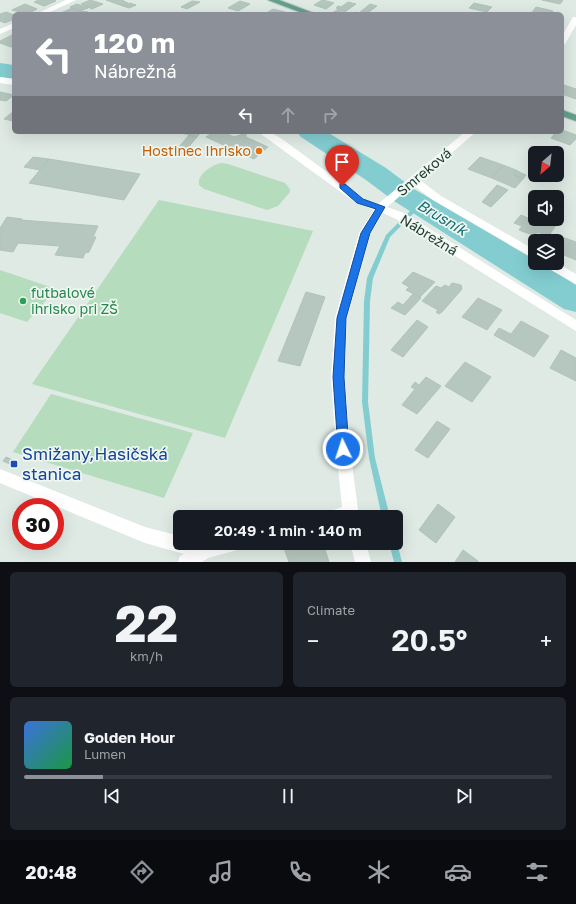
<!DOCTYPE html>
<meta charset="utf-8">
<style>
body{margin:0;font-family:"Golos Text",sans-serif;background:#20242c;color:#f1f3f6;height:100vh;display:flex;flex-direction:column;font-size:15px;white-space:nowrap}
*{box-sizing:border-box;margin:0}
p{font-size:13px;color:#9ea1a6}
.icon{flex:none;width:22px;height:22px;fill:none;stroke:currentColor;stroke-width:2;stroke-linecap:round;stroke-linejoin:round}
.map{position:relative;height:562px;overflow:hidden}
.side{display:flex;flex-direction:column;gap:10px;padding:10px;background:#0d0f14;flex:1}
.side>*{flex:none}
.banner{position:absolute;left:12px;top:12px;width:552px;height:122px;border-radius:6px;box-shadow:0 4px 16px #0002;background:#8c9099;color:#fff;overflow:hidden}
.needle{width:26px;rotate:208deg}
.tools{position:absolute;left:528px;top:146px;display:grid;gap:8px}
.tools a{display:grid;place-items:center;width:36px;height:36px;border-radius:6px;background:#171b24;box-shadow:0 4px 16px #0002;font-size:20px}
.speed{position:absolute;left:12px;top:498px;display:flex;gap:8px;font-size:20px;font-weight:700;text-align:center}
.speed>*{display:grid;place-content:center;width:52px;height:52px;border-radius:50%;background:#171b24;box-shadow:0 4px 16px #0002;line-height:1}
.speed .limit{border:6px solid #d22;background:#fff;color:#111}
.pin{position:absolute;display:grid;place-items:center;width:34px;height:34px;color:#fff;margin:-41px -17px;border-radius:50% 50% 50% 0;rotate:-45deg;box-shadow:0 0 4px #0007}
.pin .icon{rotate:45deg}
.me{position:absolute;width:44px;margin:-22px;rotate:356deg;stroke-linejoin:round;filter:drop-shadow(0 0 3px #0008)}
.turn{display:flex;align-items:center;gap:14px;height:84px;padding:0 16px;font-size:18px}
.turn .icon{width:52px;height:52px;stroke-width:2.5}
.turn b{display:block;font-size:28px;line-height:34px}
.lanes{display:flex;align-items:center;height:38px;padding:0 16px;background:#0003;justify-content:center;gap:20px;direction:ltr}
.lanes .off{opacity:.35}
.big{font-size:30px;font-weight:600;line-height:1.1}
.side .card{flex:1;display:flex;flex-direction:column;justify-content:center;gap:6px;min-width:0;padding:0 14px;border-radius:6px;background:#20242c}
.side .dial{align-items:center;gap:0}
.dial b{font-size:52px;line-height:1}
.song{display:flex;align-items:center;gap:12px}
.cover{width:48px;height:48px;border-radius:6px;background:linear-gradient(135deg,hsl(220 70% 55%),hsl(140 70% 35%))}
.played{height:4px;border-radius:2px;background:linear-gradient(90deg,#8c9099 15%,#363941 15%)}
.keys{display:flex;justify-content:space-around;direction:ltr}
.heat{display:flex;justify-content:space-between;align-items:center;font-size:22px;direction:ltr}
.side .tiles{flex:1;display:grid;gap:10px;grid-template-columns:1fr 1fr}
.card:last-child{grid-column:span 2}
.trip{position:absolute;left:173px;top:510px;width:230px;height:40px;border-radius:6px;background:#171b24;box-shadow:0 4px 16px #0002;font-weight:600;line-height:40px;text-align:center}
.tab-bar{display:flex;height:64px;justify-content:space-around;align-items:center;background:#090b0e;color:#9ea1a6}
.tab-bar .icon{width:28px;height:28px}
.tab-bar .selected{color:#8c9099}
.tab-bar b{font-size:18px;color:#f1f3f6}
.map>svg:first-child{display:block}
.green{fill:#b5dcbc}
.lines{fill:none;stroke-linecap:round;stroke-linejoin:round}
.stream{fill:#83cdd1;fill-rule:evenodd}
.river{fill:#83cdd1;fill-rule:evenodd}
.building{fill:#b6c7bf;stroke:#b0c3b9}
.major-casing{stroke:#bcc4c1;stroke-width:2}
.minor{fill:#fff;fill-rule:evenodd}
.major{fill:#61a08a;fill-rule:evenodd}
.route{fill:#1a73e8;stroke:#114b97}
.food-dot{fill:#e8710a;stroke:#eef7f1;stroke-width:1.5}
.leisure-dot{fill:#2e9e5b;stroke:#eef7f1;stroke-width:1.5}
.transit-dot{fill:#1a4fb4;stroke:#eef7f1;stroke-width:1.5}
.labels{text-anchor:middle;stroke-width:3.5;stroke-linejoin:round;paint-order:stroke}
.food-label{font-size:14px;fill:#c56008;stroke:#eef7f1;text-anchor:end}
.street-label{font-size:14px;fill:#1f3930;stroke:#eef7f1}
.leisure-label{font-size:14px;fill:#27864d;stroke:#eef7f1;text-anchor:start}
.water-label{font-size:15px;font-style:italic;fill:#196f76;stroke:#eef7f1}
.near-transit-label{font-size:17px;fill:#164399;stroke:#eef7f1;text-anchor:start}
</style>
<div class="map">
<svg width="576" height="562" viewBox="0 0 576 562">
<rect width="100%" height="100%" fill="#deeae3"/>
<path class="green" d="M221,163l7,1 57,19 5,6v3l-12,14 -11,4 -63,-21 -5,-4c-2,-11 13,-20 22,-22z
M159,200l154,31 -88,207 -193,-54z
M0,270l56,19 -29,33 -27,-9z
M51,394l142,39 -29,65 -151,-46z"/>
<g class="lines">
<path class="stream" d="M425,206l2,1v2l-13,4 -24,24 -17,41 -3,23 -2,101 7,56 15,59h-8l-13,-59 -7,-56 2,-101 3,-23 19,-43 24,-24z
M396,541l1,2 5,19h-8l-5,-19h7z"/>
<path class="river" d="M0,63l14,2v14l-14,-2z
M297,132h30l59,36 28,21 121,71v3h5l36,22v27l-12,-3 -170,-108 -28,-21 -65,-43z"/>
</g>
<path class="building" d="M39,0h15l2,1 -12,5 -10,-4z
M90,0l7,2 6,2 -11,5 -11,-5z
M106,0h18l-1,1 5,2 -5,3z
M322,0h1l11,3 -8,6 -12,-4z
M542,0h21l-3,4z
M192,1l8,1 -13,7 -6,-2z
M240,1l10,3 -12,7 -10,-3z
M348,2l8,2 -14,10 -10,-1 7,-4 -3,-1 2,-2 3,1z
M130,3l6,2 -7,3 -6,-2z
M474,3l18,4 -5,5 -18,-4z
M25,4l12,5 -10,5 -15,-4z
M77,4l11,4 -8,3 -10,-4z
M370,4l7,2 -11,8h-13l2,-2 4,1z
M536,7l17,4 -2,3h-20z
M72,8l8,3 8,1 -4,2 -23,-1z
M273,9l12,3 4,2h-24z
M6,12l8,3v4l-9,4 -5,-2v-7z
M12,35l2,1v10l-3,1 -11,-4v-2z
M564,85l12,4v10l-14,-5v-7z
M0,92l14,3 -8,6 -6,-1z
M14,111l-1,10 -9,-2z
M562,130l14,5v4l-6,6 -19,-7 5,-6h6z
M178,132h23l-4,5z
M213,132h10l11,5 12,-4v4l22,10 -14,12 -48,-22z
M189,135l8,2 -15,18 -8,-2z
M33,157l16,2 -9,11 -16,-3z
M480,157l23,8 -11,13 -24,-9z
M49,159l91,15 -16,26 -95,-17z
M503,165l13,5 -3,4 10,5 -8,9 -23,-10z
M516,170l5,3 5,2 -3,4 -8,-3 -2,-2z
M497,185l11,5 -17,17 -9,-5z
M521,215l7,3 3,-3 4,1v3h6l15,6 -8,12 -10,-5 -3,4 -16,-6 3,-4 -8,-3z
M7,217l15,2 -1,1 77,6 -5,11h3l-7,15 -4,1 -2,5 -28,-3 5,-9 -42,-3 -5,9 -13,-2v-22z
M562,237l14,5v18l-19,-8v-7z
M413,272l22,10 -15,15 -14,-7 3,-3 -7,-4z
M452,283l9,2 1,4 -20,23 -3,2 -3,-2 2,-2 -16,-9 14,-15 5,2 4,-3 4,2z
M306,292l19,5 -25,69 -22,-5z
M413,294l8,4 -16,17 -14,-7 7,-6 5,3z
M478,298l24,12 -15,20 -25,-13z
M417,320l11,7 -25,30 -12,-7z
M521,321l28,15 -15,21 -40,-22 5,-7 12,6z
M561,350l15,8v23l-26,-13z
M465,362l26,15 -19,25 -27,-16z
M426,377l15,9 -24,28 -15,-9 13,-16 -4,-2 4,-5 4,3z
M437,421l13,8 -22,29 -13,-8z
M6,457l9,4 -3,4 -9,-4z
M438,504l17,13 -19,26 -17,-13z
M300,543h23l6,19h-40l-5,-14z
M463,550l15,11v1h-23z"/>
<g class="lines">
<defs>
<path id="major" d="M268,0h11l37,14h-11z
M562,110l14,5v6l-14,-5z"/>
</defs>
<use href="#major" class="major-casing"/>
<path class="minor" d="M66,0h10l-30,14h-10z
M573,17h3v8l-11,19h-3v-8z
M14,23v5l-14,6v-5z
M0,77l14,2v6l-14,-2z
M258,132h12l12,7 82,60 14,5 87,-72h11l-56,48 21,16 94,54v9l-102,-59 -20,-15 -26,22 17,6 172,107v11l-180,-112 -13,-6 -12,20 -24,85 -2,59 5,72 9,68h-33l2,-5 14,-5 -6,-58 -5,-72 4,-59 24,-85 15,-23 -18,-7z
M542,263h15l19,11v10l-32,-18z
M0,469l145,58 35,9v7h63l-2,6 -33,9 -6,4h-24l2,-6 4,-2 -39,-11 -145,-60z
M350,543h16l5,19h-16z"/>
<use href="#major" class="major"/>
</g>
<path class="route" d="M340,184h5l18,15 22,8 -15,26 -24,85 -2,59 5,72 -2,3 -4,2 -4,-2 -1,-3 -5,-72 4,-59 24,-85 15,-24 -19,-6 -17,-15z"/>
<circle class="food-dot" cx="259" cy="151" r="4"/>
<circle class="leisure-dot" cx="23" cy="301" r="4"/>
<rect class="transit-dot" x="10" y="460" width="8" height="8" rx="2"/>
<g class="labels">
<g class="food-label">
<text x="251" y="156">Hostinec Ihrisko</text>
</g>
<g class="street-label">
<text transform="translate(424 172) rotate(-40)" y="5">Smreková</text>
<text transform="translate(429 235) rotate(32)" y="5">Nábrežná</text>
</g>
<g class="leisure-label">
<text x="31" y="298">futbalové<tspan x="31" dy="16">ihrisko pri ZŠ</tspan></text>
</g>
<g class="water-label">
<text transform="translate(442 218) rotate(31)" y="5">Brusník</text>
</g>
<g class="near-transit-label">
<text x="22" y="460">Smižany,Hasičská<tspan x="22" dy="20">stanica</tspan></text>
</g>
</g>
</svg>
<div class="tools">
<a><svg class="needle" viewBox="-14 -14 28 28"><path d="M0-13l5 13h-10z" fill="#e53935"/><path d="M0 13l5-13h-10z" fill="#9ea1a6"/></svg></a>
<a><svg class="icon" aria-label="sound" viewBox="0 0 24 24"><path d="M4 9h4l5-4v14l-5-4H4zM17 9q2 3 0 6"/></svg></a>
<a><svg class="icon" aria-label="layers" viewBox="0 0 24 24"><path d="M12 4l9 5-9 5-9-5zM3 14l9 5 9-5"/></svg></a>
</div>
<div class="speed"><div class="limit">30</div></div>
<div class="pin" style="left:342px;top:186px;background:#d93025"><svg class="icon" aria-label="arrive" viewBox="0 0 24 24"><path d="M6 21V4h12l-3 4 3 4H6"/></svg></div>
<svg class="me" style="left:343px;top:449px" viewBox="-20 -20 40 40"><circle r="17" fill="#1a73e8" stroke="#fff" stroke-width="3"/><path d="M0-11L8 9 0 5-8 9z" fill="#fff"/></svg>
<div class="trip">20:49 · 1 min · 140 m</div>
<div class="banner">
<div class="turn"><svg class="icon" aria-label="left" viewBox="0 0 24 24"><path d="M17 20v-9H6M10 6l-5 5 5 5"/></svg><div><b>120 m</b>Nábrežná</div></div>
<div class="lanes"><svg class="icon" aria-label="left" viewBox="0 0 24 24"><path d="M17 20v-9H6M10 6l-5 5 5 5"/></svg><svg class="icon off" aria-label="ahead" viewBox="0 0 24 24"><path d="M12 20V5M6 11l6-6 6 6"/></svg><svg class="icon off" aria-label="right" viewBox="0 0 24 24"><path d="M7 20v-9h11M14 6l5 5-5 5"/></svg></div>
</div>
</div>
<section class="side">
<div class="tiles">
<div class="card dial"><b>22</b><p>km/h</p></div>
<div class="card"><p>Climate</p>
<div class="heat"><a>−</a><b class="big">20.5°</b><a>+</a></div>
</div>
<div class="card">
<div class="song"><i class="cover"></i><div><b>Golden Hour</b><p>Lumen</p></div></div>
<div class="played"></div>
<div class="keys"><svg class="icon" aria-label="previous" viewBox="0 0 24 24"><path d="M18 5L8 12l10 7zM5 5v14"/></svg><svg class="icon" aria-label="pause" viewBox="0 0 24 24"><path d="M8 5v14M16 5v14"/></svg><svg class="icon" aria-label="next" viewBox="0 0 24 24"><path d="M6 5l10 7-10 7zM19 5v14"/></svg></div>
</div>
</div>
</section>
<nav class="tab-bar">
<b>20:48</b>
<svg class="icon selected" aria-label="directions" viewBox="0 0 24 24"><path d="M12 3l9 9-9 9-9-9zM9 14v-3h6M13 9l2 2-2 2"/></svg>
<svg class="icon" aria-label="music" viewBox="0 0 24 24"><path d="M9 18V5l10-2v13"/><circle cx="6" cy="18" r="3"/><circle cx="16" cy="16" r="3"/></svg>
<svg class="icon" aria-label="phone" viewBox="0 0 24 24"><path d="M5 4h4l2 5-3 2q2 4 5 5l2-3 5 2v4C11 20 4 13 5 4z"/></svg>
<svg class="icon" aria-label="climate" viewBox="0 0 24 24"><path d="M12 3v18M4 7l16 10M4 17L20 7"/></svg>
<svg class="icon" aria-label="car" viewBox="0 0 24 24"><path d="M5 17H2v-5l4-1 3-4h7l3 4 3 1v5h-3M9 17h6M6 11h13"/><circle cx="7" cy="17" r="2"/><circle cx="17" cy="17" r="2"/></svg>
<svg class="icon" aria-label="filters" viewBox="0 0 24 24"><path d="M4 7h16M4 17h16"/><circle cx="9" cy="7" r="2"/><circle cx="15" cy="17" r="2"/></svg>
</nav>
